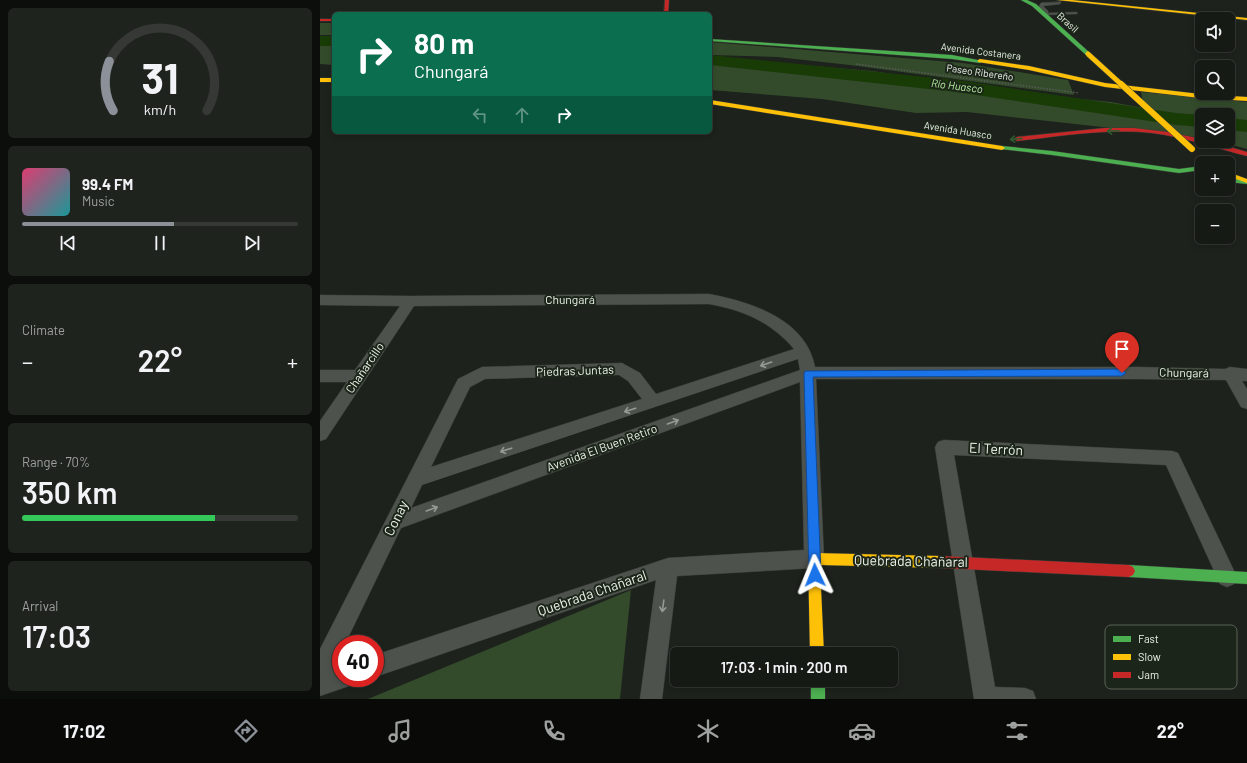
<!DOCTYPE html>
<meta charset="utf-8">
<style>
body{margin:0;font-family:Barlow,sans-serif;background:#1f231e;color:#f1f3f6;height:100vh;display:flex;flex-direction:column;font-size:15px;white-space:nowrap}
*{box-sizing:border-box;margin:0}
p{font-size:13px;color:#9ea1a0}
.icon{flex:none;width:22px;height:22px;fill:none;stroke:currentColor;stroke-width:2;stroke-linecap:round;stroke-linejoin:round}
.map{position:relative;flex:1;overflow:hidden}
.details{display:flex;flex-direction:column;gap:8px;padding:8px;background:#0c0e0c;width:320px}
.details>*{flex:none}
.banner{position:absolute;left:12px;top:12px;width:380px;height:122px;border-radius:6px;box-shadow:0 2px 6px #0003,0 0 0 1px #353834;background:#0b6e4f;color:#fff;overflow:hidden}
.controls{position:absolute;left:875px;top:12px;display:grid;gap:8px}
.controls a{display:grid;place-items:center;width:40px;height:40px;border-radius:6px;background:#161a15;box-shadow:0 2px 6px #0003,0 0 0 1px #353834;font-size:20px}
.speed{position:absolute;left:12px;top:635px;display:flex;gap:8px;font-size:20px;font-weight:700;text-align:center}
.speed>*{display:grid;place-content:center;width:52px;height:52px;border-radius:50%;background:#161a15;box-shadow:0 2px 6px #0003,0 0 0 1px #353834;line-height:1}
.speed .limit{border:6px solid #d22;background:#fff;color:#111}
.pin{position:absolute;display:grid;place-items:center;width:34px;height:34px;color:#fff;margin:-41px -17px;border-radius:50% 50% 50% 0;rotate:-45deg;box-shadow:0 0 4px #0007}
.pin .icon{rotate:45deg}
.me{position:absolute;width:44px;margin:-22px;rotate:358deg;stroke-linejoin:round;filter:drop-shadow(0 0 3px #0008)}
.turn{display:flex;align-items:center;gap:14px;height:84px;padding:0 16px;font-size:18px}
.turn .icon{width:52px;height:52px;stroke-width:2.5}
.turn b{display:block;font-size:28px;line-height:34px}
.lanes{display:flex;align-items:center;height:38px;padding:0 16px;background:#0003;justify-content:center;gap:20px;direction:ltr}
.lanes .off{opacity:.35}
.big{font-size:30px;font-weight:600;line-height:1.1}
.details .tile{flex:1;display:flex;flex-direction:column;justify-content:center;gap:6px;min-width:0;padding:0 14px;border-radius:6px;background:#1f231e}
.details .dial{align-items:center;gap:0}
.dial svg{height:104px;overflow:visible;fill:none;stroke:#353834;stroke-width:7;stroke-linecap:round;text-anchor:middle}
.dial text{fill:#f1f3f6;stroke:none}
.song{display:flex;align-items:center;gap:12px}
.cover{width:48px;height:48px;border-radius:6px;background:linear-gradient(135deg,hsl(340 70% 55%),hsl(180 70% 35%))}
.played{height:4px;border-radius:2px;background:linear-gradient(90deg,#8c9099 55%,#353834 55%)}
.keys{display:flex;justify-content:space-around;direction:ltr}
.heat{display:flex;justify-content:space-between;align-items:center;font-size:22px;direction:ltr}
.charge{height:6px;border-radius:3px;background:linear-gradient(90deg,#34c759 70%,#353834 0)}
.trip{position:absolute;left:350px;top:647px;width:228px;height:40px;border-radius:6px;background:#161a15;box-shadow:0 2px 6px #0003,0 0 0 1px #353834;font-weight:600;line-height:40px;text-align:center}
.tabs{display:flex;height:64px;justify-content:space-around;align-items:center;background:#090a08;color:#9ea1a0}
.tabs .icon{width:28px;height:28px}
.tabs .on{color:#8c9099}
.tabs b{font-size:18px;color:#f1f3f6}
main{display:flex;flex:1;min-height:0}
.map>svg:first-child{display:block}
.green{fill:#334b2b}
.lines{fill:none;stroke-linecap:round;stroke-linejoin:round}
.river{fill:#193c07;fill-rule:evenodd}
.lane-casing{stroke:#383d37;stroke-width:1}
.street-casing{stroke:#383d37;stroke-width:1}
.fast-casing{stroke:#383d37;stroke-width:1}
.slow-casing{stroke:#383d37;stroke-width:1}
.jam-casing{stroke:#383d37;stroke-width:1}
.path{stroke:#585b57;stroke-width:1.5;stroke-dasharray:1.5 1.5;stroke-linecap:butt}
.lane{fill:#4e524d;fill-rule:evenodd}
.street{fill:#4e524d;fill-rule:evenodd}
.fast{fill:#4caf50;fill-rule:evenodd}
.slow{fill:#ffc107;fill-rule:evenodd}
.jam{fill:#c62828;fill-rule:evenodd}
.slow-bridge-far1-casing{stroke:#383d37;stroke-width:6;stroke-linecap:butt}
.slow-bridge-casing{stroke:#383d37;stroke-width:7;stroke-linecap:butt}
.slow-bridge-far1{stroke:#ffc107;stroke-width:5}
.slow-bridge{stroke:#ffc107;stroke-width:6}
.oneway{stroke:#2f5c2f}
.oneway2{stroke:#959a93}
.route{fill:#1a73e8;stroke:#114b97}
.labels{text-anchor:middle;stroke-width:4;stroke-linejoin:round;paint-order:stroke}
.far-street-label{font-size:10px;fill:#ebf1e9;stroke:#1c2519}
.far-water-label{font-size:11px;font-style:italic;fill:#b6f2a0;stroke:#1c2519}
.street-label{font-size:12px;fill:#ebf1e9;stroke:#1c2519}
.near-street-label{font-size:14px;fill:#ebf1e9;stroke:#1c2519}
.key{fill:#1c2519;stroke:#5a6257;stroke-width:1}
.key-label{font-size:11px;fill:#ebf1e9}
</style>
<main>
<section class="details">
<div class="tile dial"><svg viewBox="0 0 100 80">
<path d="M14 69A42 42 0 1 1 86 69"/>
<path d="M14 69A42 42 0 0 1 11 31" stroke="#8c9099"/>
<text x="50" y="56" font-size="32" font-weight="700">31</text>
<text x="50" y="72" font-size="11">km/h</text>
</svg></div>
<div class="tile">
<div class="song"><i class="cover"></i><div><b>99.4 FM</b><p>Music</p></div></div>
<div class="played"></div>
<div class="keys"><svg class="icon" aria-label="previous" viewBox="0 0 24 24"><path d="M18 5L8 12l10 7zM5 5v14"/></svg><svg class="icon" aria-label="pause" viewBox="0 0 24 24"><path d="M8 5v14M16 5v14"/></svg><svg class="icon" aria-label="next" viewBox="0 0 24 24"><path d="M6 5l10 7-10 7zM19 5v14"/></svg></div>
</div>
<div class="tile"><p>Climate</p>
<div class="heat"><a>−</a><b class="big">22°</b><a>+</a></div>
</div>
<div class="tile"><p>Range · 70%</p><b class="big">350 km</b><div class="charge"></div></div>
<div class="tile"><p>Arrival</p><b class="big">17:03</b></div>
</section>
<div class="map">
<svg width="927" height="699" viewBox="0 0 927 699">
<rect width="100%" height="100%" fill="#1d221c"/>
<path class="green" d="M0,23h14v12h-14z
M0,39l14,1v25l-14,-1z
M390,42l253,21 105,17 6,15 -224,-30 -73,-8 -67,-2z
M390,57l162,14 160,23 79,8 33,6 -3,-16 106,10v47l-30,-8h11v-26h-26v23l-235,-26 -51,1 -94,-14 -112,-9z
M311,590l-11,109h-252z"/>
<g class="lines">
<path class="river" d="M0,36h14v10h-14z
M390,55l246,25 220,33 26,2v12l-26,-2 -220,-33 -246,-27z
M908,118l19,2v12l-19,-2z"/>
<defs>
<path id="lane" d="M741,2l-1,2 -17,2 5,5v2l28,-1 2,1 -2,1 -33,1 -2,-1 5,-1 -7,-7 2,-3z"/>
<path id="street" d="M389,294c42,8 97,25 106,73h322l88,2 5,-2 17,2v12h-5l5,8v20l-6,-2 -15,-27 -89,-1h-321l8,180 -3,7 -7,2 -137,8 -15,123h-22l16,-119 -281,97v-22l293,-97 136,-8 -4,-168 -399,146 -56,116h-4v9l-8,17 8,-3v11h11l-3,8 -29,10v-47l138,-270 24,-12 140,-4 18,10 16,21 138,-45c-23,-27 -51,-39 -85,-45l-295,2 -88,133 -6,2v-20l27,-39h-27v-12h35l45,-64 -80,-1v-10l90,1zM478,359l2,11 -389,138 11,-23zM299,375l9,6 14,18 -211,68 39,-80 15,-8z
M624,440l228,11 6,2 59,124 -3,7 -7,3 -7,-3 -54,-119 -212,-10 41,232 30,1 8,3 3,8h-62l-39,-252 3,-5z"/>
<path id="fast" d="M701,0h6l9,4 54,49v2h-4l-54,-49z
M390,39l242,16 31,6 -3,2 -28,-4 -242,-18z
M682,146l50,5 127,18 23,-3v4l-23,3 -127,-18 -52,-6 -1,-1z
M908,178l19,2v4l-19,-2z
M809,565l118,7v12l-118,-7 -4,-2 -2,-4 2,-4z
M491,680h14v19h-14z"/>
<path id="slow" d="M737,0h15l175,18v2z
M660,59l49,7 76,17 95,11 47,3v4l-47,-3 -95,-11 -76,-17 -51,-8v-2z
M0,78h14v4h-14z
M390,100l292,46 3,2 -3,2 -292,-46z
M908,172l19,7v4l-19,-7z
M494,553l127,3 4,2 2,4 -2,4 -4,2 -121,-3 4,89h-14l-2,-95 2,-4z"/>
<path id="jam" d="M345,0h4l-1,14h-4z
M0,19h14v2h-14z
M785,128h29l33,4 35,7v2h7l38,11v4c-32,-8 -63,-19 -95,-23 -45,-5 -90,3 -135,8l-3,-2 3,-2z
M621,556l188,9 4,2 2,4 -2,4 -4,2 -188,-9 -4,-2 -2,-4 2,-4z"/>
</defs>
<use href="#lane" class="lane-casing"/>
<use href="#street" class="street-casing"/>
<use href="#fast" class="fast-casing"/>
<use href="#slow" class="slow-casing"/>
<use href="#jam" class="jam-casing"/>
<path class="path" d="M536,64l223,29"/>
<use href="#lane" class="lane"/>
<use href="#street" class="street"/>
<use href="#fast" class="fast"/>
<use href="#slow" class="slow"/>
<use href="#jam" class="jam"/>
<defs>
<path id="slow-bridge-far1" d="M768,54l34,31"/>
<path id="slow-bridge" d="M801,84l71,65"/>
</defs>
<use href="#slow-bridge-far1" class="slow-bridge-far1-casing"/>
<use href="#slow-bridge" class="slow-bridge-casing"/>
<use href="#slow-bridge-far1" class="slow-bridge-far1"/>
<use href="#slow-bridge" class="slow-bridge"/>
</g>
<defs><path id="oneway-shaft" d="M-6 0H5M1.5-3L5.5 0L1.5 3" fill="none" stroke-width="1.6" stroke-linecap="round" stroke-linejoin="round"/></defs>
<g class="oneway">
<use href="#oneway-shaft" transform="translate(793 131) rotate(178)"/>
<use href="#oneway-shaft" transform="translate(696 139) rotate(175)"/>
</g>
<g class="oneway2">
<use href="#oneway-shaft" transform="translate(446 364) rotate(161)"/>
<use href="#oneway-shaft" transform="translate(310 410) rotate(162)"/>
<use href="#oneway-shaft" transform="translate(353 422) rotate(-20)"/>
<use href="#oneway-shaft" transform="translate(186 450) rotate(162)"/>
<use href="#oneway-shaft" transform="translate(112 509) rotate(-20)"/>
<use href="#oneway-shaft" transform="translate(343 606) rotate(98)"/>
</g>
<path class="route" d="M802,369l4,4 -4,3 -309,1 8,198 -2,4 -4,2 -4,-2 -2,-4 -5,-201 1,-3z"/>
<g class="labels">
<g class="far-street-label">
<text transform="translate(748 22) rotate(42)" y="4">Brasil</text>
<text transform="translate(661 51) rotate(7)" y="4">Avenida Costanera</text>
<text transform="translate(660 72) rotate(8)" y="4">Paseo Ribereño</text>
<text transform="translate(638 130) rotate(9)" y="4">Avenida Huasco</text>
</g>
<g class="far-water-label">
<text transform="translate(637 86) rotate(7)" y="4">Río Huasco</text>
</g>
<g class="street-label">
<text x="250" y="304">Chungará</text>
<text transform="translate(45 368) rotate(-56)" y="4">Chañarcillo</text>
<text transform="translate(255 371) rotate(-2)" y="4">Piedras Juntas</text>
<text transform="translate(864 373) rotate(1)" y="4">Chungará</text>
<text transform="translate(282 448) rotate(-20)" y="4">Avenida El Buen Retiro</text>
</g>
<g class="near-street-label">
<text transform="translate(676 449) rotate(3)" y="5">El Terrón</text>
<text transform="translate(76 518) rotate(-64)" y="5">Conay</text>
<text transform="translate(591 561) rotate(1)" y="5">Quebrada Chañaral</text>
<text transform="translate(272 593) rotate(-19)" y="5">Quebrada Chañaral</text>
</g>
</g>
<rect x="785" y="625" width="132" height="64" rx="6" class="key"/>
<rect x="793" y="636" width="18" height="6" fill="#4caf50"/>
<rect x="793" y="654" width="18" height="6" fill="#ffc107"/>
<rect x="793" y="672" width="18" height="6" fill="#c62828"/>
<g class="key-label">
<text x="818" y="643">Fast</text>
<text x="818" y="661">Slow</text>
<text x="818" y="679">Jam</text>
</g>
</svg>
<div class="controls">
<a><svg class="icon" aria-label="sound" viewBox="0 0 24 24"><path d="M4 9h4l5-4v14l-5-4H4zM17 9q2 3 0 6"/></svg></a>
<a><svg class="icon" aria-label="search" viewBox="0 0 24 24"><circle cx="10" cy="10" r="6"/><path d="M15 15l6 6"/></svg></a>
<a><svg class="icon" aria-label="layers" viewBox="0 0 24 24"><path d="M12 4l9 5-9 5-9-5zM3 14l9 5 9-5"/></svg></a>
<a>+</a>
<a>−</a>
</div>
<div class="speed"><div class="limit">40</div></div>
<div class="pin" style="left:802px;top:373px;background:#d93025"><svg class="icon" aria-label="arrive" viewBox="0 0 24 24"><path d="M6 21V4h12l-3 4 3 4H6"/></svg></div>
<svg class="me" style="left:495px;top:575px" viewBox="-20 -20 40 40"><path d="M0-17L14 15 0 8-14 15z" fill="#1a73e8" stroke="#fff" stroke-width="4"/></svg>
<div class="trip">17:03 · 1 min · 200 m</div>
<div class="banner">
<div class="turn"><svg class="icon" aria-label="right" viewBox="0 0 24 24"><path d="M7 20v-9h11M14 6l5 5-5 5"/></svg><div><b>80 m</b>Chungará</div></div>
<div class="lanes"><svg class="icon off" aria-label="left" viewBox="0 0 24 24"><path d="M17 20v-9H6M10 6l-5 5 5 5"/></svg><svg class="icon off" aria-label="ahead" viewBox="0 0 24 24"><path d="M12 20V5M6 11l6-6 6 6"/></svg><svg class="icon" aria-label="right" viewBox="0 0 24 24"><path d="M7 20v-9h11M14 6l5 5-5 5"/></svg></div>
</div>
</div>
</main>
<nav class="tabs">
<b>17:02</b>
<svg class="icon on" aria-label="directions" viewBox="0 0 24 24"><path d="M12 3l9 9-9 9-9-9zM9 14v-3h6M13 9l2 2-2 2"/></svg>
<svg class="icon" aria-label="music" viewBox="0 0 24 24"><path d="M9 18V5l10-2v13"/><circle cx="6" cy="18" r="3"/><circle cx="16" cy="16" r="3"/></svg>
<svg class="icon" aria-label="phone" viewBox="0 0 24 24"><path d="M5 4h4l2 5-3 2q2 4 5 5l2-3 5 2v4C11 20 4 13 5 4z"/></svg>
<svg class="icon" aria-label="climate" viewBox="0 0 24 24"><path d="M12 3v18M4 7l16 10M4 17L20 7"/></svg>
<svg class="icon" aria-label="car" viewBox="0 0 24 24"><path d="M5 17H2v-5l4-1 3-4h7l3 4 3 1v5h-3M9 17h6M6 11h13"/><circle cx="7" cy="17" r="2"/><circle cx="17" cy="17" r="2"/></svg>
<svg class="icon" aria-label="filters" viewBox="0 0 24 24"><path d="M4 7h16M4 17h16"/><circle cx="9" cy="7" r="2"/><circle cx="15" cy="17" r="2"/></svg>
<b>22°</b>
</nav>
